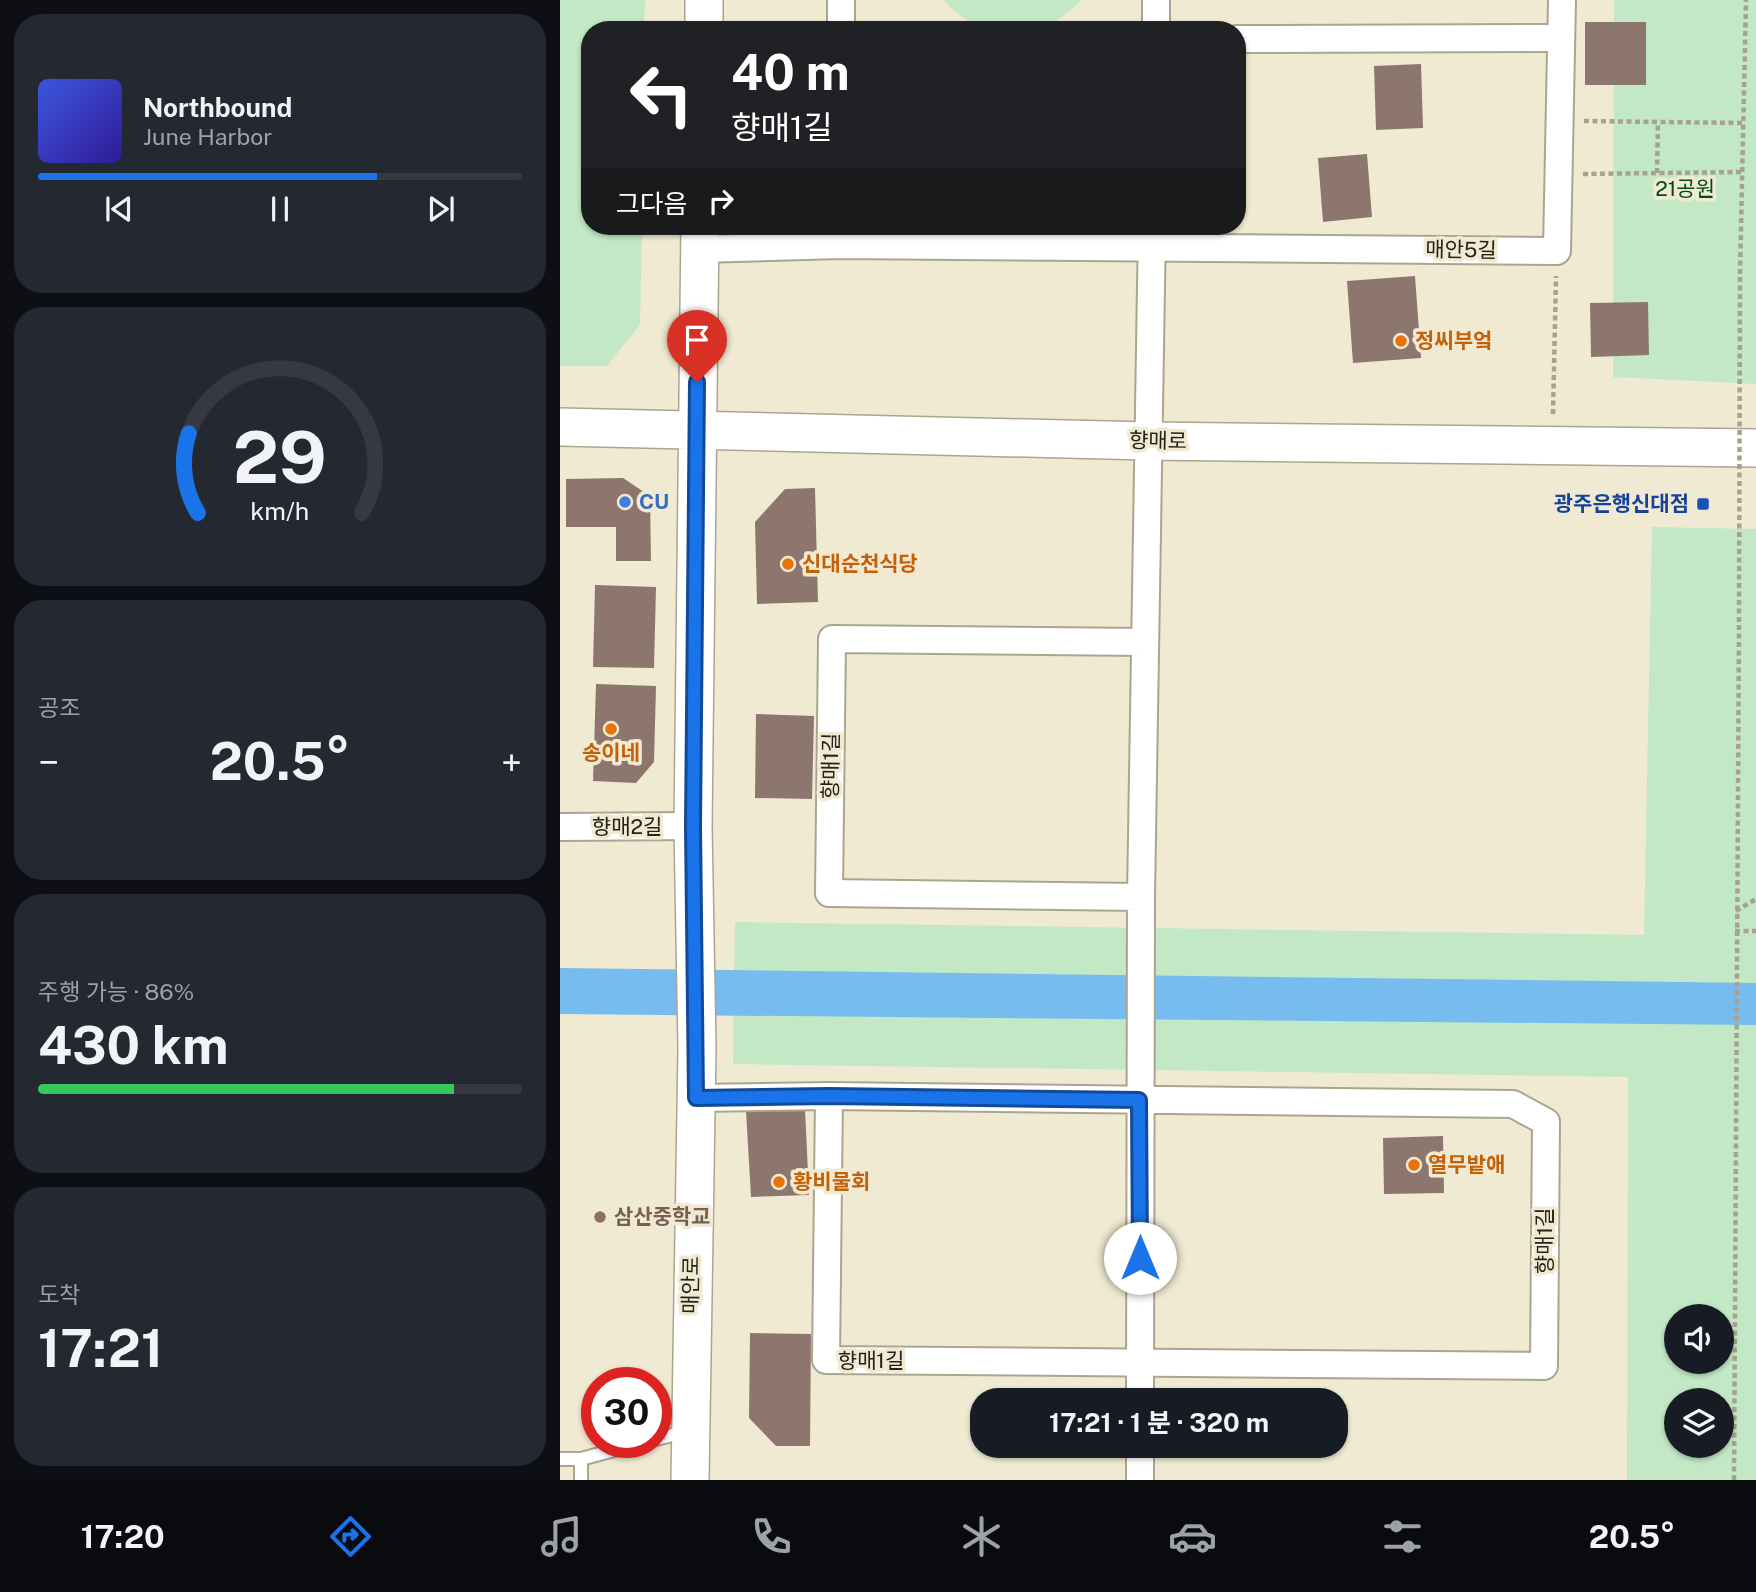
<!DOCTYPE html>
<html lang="ko">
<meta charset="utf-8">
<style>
body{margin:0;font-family:"Public Sans","Noto Sans KR",sans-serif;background:#242831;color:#f1f3f6;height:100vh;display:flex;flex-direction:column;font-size:26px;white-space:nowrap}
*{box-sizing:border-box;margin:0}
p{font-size:23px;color:#9ea1a6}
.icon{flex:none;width:38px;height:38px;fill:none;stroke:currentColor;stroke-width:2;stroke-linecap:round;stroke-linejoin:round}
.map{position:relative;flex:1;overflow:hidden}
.panel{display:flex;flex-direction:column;gap:14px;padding:14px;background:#0d0f14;width:560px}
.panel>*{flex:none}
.hud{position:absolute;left:21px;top:21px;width:665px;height:214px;border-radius:28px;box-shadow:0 2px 5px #0004;background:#202124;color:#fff;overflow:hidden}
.buttons{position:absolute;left:1104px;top:1304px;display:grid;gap:14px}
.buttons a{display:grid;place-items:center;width:70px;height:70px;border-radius:50%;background:#171b24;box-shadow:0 2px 5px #0004;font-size:35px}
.speed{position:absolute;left:21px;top:1367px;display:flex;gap:14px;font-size:35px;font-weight:700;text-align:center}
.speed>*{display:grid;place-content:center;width:91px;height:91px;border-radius:50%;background:#171b24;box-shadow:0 2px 5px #0004;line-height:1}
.speed .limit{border:10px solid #d22;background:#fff;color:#111}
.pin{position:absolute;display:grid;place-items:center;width:60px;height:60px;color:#fff;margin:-72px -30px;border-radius:50% 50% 50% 0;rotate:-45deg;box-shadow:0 0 7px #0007}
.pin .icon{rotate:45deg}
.me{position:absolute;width:77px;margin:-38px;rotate:0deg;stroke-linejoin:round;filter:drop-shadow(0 0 5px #0008)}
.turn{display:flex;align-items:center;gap:24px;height:147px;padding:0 35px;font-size:32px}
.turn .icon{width:91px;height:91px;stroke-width:2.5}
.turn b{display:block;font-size:49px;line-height:60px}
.then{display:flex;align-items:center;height:66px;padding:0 35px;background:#0003;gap:14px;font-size:26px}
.big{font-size:52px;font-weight:700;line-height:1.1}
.panel .widget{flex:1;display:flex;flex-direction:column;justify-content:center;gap:10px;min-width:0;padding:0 24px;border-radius:28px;background:#242831}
.panel .dial{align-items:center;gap:0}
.dial svg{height:182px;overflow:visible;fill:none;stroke:#363941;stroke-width:7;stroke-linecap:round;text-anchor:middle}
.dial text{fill:#f1f3f6;stroke:none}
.song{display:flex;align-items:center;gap:21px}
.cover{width:84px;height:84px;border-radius:10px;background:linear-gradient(135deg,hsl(230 70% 55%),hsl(250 70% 35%))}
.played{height:7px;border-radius:4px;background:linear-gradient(90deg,#1a73e8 70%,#363941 70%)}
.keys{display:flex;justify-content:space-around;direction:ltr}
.heat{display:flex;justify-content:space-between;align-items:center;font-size:38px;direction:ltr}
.charge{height:10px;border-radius:5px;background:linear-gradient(90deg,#34c759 86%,#363941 0)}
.trip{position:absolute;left:410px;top:1388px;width:378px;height:70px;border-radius:28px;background:#171b24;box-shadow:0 2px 5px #0004;font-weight:700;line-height:70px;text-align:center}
.tabs{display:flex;height:112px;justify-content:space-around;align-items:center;background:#090b0e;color:#9ea1a6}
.tabs .icon{width:49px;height:49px}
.tabs .active{color:#1a73e8}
.tabs b{font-size:32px;color:#f1f3f6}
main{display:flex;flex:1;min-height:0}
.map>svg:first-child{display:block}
.green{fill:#c2e8c5;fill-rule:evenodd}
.water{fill:#77bcef}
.building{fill:#8d766e}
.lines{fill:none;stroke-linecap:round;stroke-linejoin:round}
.lane-casing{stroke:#aba58f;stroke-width:16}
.street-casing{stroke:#aba58f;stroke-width:30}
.secondary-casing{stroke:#aba58f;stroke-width:40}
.path{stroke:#a7a290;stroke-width:4.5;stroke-dasharray:5 3.5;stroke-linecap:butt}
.lane{stroke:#fff;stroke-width:12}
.street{stroke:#fff;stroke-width:26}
.secondary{stroke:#fff;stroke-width:37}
.path-bridge{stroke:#a7a290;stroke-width:4.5;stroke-dasharray:5 3.5;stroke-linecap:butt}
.route-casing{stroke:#114b97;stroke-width:18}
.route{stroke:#1a73e8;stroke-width:12}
.food-dot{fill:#e8710a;stroke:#f0ead3;stroke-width:2.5}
.shop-dot{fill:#3f7fe0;stroke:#f0ead3;stroke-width:2.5}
.transit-dot{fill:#1a4fb4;stroke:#f0ead3;stroke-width:2.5}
.education-dot{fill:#8d6e63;stroke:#f0ead3;stroke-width:2.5}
.labels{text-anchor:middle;stroke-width:7;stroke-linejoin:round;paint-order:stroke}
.park-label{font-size:21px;fill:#004a17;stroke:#f0ead3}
.street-label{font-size:21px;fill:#232118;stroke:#f0ead3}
.food-label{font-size:21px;font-weight:bold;fill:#c56008;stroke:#f0ead3;text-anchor:start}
.shop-label{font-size:21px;font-weight:bold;fill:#366cbe;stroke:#f0ead3;text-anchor:start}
.transit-label{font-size:21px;font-weight:bold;fill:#164399;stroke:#f0ead3;text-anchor:end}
.education-label{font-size:21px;font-weight:bold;fill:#785e54;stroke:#f0ead3;text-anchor:start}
</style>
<main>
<section class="panel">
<div class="widget">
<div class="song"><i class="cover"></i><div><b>Northbound</b><p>June Harbor</p></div></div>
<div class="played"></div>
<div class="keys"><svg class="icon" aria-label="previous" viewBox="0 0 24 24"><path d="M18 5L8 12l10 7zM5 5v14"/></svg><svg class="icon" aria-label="pause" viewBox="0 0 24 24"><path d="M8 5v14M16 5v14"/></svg><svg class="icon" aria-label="next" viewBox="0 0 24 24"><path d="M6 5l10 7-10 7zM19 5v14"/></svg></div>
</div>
<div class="widget dial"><svg viewBox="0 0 100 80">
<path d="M14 69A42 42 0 1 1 86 69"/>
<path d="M14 69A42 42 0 0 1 10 34" stroke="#1a73e8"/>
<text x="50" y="56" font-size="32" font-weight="700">29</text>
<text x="50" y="72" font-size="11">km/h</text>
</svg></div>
<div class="widget"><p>공조</p>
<div class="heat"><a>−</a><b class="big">20.5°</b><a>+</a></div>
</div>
<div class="widget"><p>주행 가능 · 86%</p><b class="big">430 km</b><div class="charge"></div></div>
<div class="widget"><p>도착</p><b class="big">17:21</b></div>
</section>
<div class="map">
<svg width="1196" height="1480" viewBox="0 0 1196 1480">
<rect width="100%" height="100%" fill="#f0ead3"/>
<path class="green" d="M0,0h85l-1,30h-54v196h52l-2,99 -33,41h-47z
M384,0h138c-8,7 -17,16 -26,21 -35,18 -88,11 -112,-21z
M1054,0h142v384l-143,-7z
M1092,527l104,2v951h-129l1,-403 -895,-13 2,-142 909,13zM1116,1316h46v46h-46zM1116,1400h46v46h-46z"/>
<path class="water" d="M0,968l1196,15v42l-1196,-11z"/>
<path class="building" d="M1025,22h61v63h-61z
M861,64l2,64 -47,2 -2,-64z
M807,154l5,63 -49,5 -5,-64z
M855,276l6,82 -68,5 -6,-82z
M1088,302l1,53 -58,2 -1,-54z
M63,478l27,18 1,65h-35v-34h-50v-48z
M255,488l3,114 -61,2 -2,-82 30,-33z
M35,585l61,2 -2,81 -61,-1z
M36,684l60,2 -2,76 -18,21 -43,-2z
M196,714l58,2 -2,83 -57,-1z
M245,1109l4,86 -58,2 -5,-86z
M883,1136l1,57 -60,1 -1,-56z
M190,1333l61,1 -1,112h-34l-27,-28z"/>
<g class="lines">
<defs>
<path id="lane" d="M96,1439l33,-8
M0,1459h21l63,-17
M21,1480v-21"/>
<path id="street" d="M281,0v30
M596,30v-30
M677,39l323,-1
M280,226v19l717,6 5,-251
M139,249l141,-4
M0,827l133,-1
M581,897l-312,-4 3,-254 312,3
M269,1096l684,8 33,18 -2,244 -718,-6z
M136,1098l133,-2
M580,1400l1,-503 11,-671
M580,1446v34"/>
<path id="secondary" d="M144,30v-30
M0,427l588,14 608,7
M130,1480l7,-432 -4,-222 7,-600"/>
</defs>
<use href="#lane" class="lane-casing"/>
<use href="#street" class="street-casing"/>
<use href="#secondary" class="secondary-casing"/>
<path class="path" d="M1024,121l159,2
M1097,173l1,-51
M1023,174l159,-2
M1180,274l6,-274
M993,414l3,-138
M1176,911l20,-12
M1175,931h21
M1174,1480l5,-858"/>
<use href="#lane" class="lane"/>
<use href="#street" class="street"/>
<use href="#secondary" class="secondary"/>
<path class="path-bridge" d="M1179,622l1,-348"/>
</g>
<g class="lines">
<defs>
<path id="route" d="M137,382l-4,444 3,272 133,-2 310,4 1,158"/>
</defs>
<use href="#route" class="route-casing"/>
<use href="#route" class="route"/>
</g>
<g class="food-dot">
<circle cx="841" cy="341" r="7"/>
<circle cx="228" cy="564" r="7"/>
<circle cx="51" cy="729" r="7"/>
<circle cx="854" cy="1165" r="7"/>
<circle cx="219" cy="1182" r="7"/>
</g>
<circle class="shop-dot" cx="65" cy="502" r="7"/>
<rect class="transit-dot" x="1136" y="497" width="14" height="14" rx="3.5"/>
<circle class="education-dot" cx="40" cy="1217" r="7"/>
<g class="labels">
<g class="park-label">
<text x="1125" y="196">21공원</text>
</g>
<g class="street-label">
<text transform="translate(901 250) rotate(1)" y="7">매안5길</text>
<text transform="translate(598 441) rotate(1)" y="7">향매로</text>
<text transform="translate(271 766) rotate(-89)" y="7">향매1길</text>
<text x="67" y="834">향매2길</text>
<text transform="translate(985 1241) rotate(-90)" y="7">향매1길</text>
<text transform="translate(131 1285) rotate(-89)" y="7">매안로</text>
<text x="311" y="1368">향매1길</text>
</g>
<g class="food-label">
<text x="855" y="348">정씨부엌</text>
<text x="242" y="571">신대순천식당</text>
<text x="51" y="760" text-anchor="middle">송이네</text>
<text x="868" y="1172">열무밭애</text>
<text x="233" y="1189">황비물회</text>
</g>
<g class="shop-label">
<text x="79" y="509">CU</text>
</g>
<g class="transit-label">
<text x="1129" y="511">광주은행신대점</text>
</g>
<g class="education-label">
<text x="54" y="1224">삼산중학교</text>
</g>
</g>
</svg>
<div class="buttons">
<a><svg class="icon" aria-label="sound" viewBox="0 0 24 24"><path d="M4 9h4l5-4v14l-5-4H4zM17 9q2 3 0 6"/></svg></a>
<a><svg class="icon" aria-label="layers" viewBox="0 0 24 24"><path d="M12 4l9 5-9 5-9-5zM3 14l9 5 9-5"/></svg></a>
</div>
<div class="speed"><div class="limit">30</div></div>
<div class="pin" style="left:137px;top:382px;background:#d93025"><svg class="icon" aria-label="arrive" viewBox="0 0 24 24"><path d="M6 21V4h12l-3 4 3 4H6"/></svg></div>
<svg class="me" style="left:580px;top:1258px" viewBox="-20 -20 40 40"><circle r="19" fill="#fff"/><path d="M0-13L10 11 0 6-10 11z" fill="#1a73e8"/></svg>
<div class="trip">17:21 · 1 분 · 320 m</div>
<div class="hud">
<div class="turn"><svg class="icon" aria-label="left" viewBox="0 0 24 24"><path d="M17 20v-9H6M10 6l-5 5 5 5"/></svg><div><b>40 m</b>향매1길</div></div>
<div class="then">그다음<svg class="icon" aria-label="right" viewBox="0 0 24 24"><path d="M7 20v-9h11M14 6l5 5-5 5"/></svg></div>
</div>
</div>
</main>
<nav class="tabs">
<b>17:20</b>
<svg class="icon active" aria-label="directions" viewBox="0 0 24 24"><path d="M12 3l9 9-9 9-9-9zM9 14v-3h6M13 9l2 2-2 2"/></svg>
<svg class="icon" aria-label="music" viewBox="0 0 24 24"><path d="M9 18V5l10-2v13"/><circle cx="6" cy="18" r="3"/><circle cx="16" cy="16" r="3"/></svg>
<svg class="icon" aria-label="phone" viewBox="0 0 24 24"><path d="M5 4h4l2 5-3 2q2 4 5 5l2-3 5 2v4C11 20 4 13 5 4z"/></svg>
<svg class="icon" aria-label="climate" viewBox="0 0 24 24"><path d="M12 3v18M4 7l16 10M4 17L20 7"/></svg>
<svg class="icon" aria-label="car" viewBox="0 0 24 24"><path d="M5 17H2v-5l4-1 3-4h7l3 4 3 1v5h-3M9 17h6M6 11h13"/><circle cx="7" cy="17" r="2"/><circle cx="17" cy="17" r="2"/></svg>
<svg class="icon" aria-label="filters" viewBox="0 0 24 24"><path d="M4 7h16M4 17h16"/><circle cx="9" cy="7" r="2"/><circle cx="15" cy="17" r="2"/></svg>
<b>20.5°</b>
</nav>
